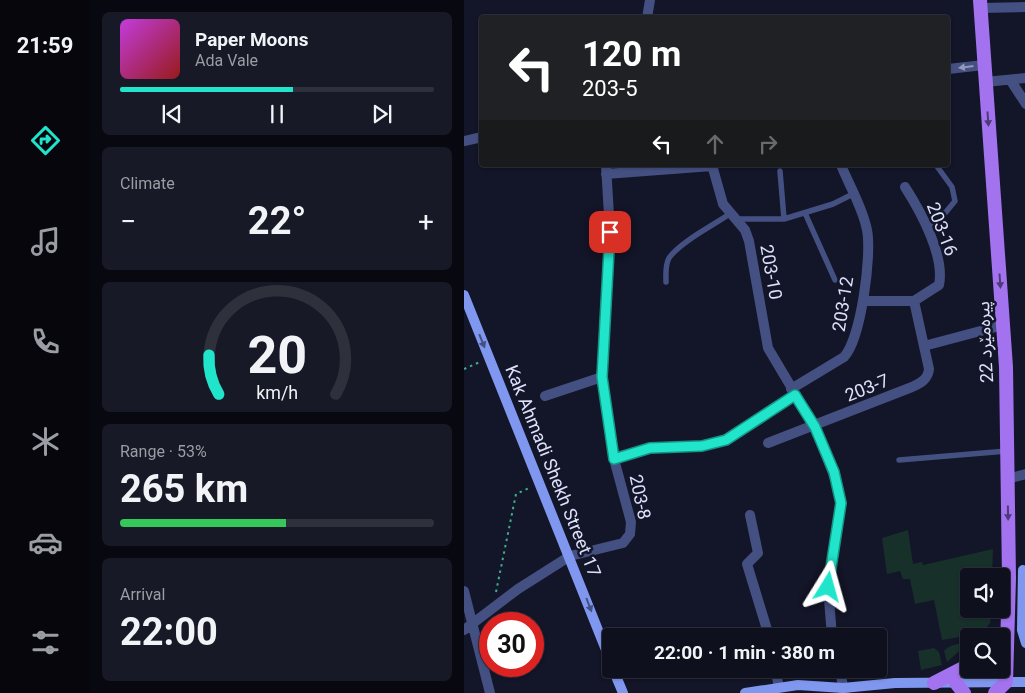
<!DOCTYPE html>
<meta charset="utf-8">
<style>
body{margin:0;font-family:Roboto,"Noto Sans Arabic",sans-serif;background:#171927;color:#f1f3f6;height:100vh;display:flex;flex-direction:column;font-size:19px;white-space:nowrap}
*{box-sizing:border-box;margin:0}
p{font-size:16px;color:#9b9da4}
.icon{flex:none;width:28px;height:28px;fill:none;stroke:currentColor;stroke-width:2;stroke-linecap:round;stroke-linejoin:round}
.map{position:relative;flex:1;overflow:hidden}
.sheet{display:flex;flex-direction:column;gap:12px;padding:12px;background:#080910;width:374px}
.sheet>*{flex:none}
.hud{position:absolute;left:15px;top:15px;width:471px;height:152px;border-radius:5px;box-shadow:0 1px 4px #0004,0 0 0 1px #2e303c;background:#202124;color:#fff;overflow:hidden}
.fabs{position:absolute;left:496px;top:568px;display:grid;gap:10px}
.fabs a{display:grid;place-items:center;width:50px;height:50px;border-radius:5px;background:#0e101e;box-shadow:0 1px 4px #0004,0 0 0 1px #2e303c;font-size:25px}
.speed{position:absolute;left:15px;top:612px;display:flex;gap:10px;font-size:25px;font-weight:700;text-align:center}
.speed>*{display:grid;place-content:center;width:65px;height:65px;border-radius:50%;background:#0e101e;box-shadow:0 1px 4px #0004,0 0 0 1px #2e303c;line-height:1}
.speed .limit{border:8px solid #d22;background:#fff;color:#111}
.pin{position:absolute;display:grid;place-items:center;width:42px;height:42px;color:#fff;margin:-21px;border-radius:10px;box-shadow:0 2px 8px #0006}
.me{position:absolute;width:55px;margin:-28px;rotate:8deg;stroke-linejoin:round;filter:drop-shadow(0 0 4px #0008)}
.turn{display:flex;align-items:center;gap:18px;height:105px;padding:0 20px;font-size:22px}
.turn .icon{width:65px;height:65px;stroke-width:2.5}
.turn b{display:block;font-size:35px;line-height:42px}
.lanes{display:flex;align-items:center;height:48px;padding:0 20px;background:#0003;justify-content:center;gap:25px;direction:ltr}
.lanes .off{opacity:.35}
.big{font-size:38px;font-weight:700;line-height:1.1}
.sheet .tile{flex:1;display:flex;flex-direction:column;justify-content:center;gap:8px;min-width:0;padding:0 18px;border-radius:8px;background:#171927}
.sheet .dial{align-items:center;gap:0}
.dial svg{height:130px;overflow:visible;fill:none;stroke:#2e303c;stroke-width:7;stroke-linecap:round;text-anchor:middle}
.dial text{fill:#f1f3f6;stroke:none}
.song{display:flex;align-items:center;gap:15px}
.cover{width:60px;height:60px;border-radius:8px;background:linear-gradient(135deg,hsl(290 70% 55%),hsl(0 70% 35%))}
.played{height:5px;border-radius:2px;background:linear-gradient(90deg,#20e5cb 55%,#2e303c 55%)}
.keys{display:flex;justify-content:space-around;direction:ltr}
.heat{display:flex;justify-content:space-between;align-items:center;font-size:28px;direction:ltr}
.charge{height:8px;border-radius:4px;background:linear-gradient(90deg,#34c759 53%,#2e303c 0)}
.trip{position:absolute;left:138px;top:628px;width:285px;height:50px;border-radius:5px;background:#0e101e;box-shadow:0 1px 4px #0004,0 0 0 1px #2e303c;font-weight:700;line-height:50px;text-align:center}
main{display:flex;flex:1;min-height:0}
.tabs{display:flex;flex-direction:column;width:90px;justify-content:space-around;align-items:center;background:#06060c;color:#9b9da4}
.tabs .icon{width:35px;height:35px}
.tabs .current{color:#20e5cb}
.tabs b{font-size:22px;color:#f1f3f6}
.map>svg:first-child{display:block}
.green{fill:#17312a}
.lines{fill:none;stroke-linecap:round;stroke-linejoin:round}
.path{stroke:#3fae8d;stroke-width:2;stroke-dasharray:2.5 4;stroke-linecap:butt}
.service{stroke:#445081;stroke-width:5.5}
.minor{stroke:#445081;stroke-width:10}
.tertiary{stroke:#445081;stroke-width:10}
.secondary{stroke:#8097f0;stroke-width:10}
.primary{stroke:#a372ee;stroke-width:14}
.oneway{fill:#9198be}
.oneway2{fill:#4d3a77}
.oneway3{fill:#445082}
.route-casing{stroke:#159584;stroke-width:12}
.route{stroke:#20e5cb;stroke-width:9}
.labels{text-anchor:middle;stroke-width:5;stroke-linejoin:round;paint-order:stroke}
.street-label{font-size:18px;fill:#dee1fb;stroke:#131528}
</style>
<main>
<nav class="tabs">
<b>21:59</b>
<svg class="icon current" aria-label="directions" viewBox="0 0 24 24"><path d="M12 3l9 9-9 9-9-9zM9 14v-3h6M13 9l2 2-2 2"/></svg>
<svg class="icon" aria-label="music" viewBox="0 0 24 24"><path d="M9 18V5l10-2v13"/><circle cx="6" cy="18" r="3"/><circle cx="16" cy="16" r="3"/></svg>
<svg class="icon" aria-label="phone" viewBox="0 0 24 24"><path d="M5 4h4l2 5-3 2q2 4 5 5l2-3 5 2v4C11 20 4 13 5 4z"/></svg>
<svg class="icon" aria-label="climate" viewBox="0 0 24 24"><path d="M12 3v18M4 7l16 10M4 17L20 7"/></svg>
<svg class="icon" aria-label="car" viewBox="0 0 24 24"><path d="M5 17H2v-5l4-1 3-4h7l3 4 3 1v5h-3M9 17h6M6 11h13"/><circle cx="7" cy="17" r="2"/><circle cx="17" cy="17" r="2"/></svg>
<svg class="icon" aria-label="filters" viewBox="0 0 24 24"><path d="M4 7h16M4 17h16"/><circle cx="9" cy="7" r="2"/><circle cx="15" cy="17" r="2"/></svg>
</nav>
<section class="sheet">
<div class="tile">
<div class="song"><i class="cover"></i><div><b>Paper Moons</b><p>Ada Vale</p></div></div>
<div class="played"></div>
<div class="keys"><svg class="icon" aria-label="previous" viewBox="0 0 24 24"><path d="M18 5L8 12l10 7zM5 5v14"/></svg><svg class="icon" aria-label="pause" viewBox="0 0 24 24"><path d="M8 5v14M16 5v14"/></svg><svg class="icon" aria-label="next" viewBox="0 0 24 24"><path d="M6 5l10 7-10 7zM19 5v14"/></svg></div>
</div>
<div class="tile"><p>Climate</p>
<div class="heat"><a>−</a><b class="big">22°</b><a>+</a></div>
</div>
<div class="tile dial"><svg viewBox="0 0 100 80">
<path d="M14 69A42 42 0 1 1 86 69"/>
<path d="M14 69A42 42 0 0 1 8 45" stroke="#20e5cb"/>
<text x="50" y="56" font-size="32" font-weight="700">20</text>
<text x="50" y="72" font-size="11">km/h</text>
</svg></div>
<div class="tile"><p>Range · 53%</p><b class="big">265 km</b><div class="charge"></div></div>
<div class="tile"><p>Arrival</p><b class="big">22:00</b></div>
</section>
<div class="map">
<svg width="562" height="693" viewBox="0 0 562 693">
<rect width="100%" height="100%" fill="#131528"/>
<path class="green" d="M444,530l5,34 9,-2 1,3 70,-16 -1,27h-23v33h23l-2,14 -8,10 -40,7 -8,-40 -19,4 -5,-25h-7l-3,-8 -13,3 -5,-36z
M503,642v2l-20,18 -3,-11c6,-7 15,-7 23,-9z
M470,648l5,4 3,13 -21,5 -3,-19z"/>
<g class="lines">
<path class="path" d="M0,369l16,-7
M32,592l20,-98 13,-6"/>
<path class="service" d="M316,171l4,48
M341,213l30,67
M272,219h48l49,-15 20,-10
M463,227l19,-15 9,-11 -3,-14 -16,-22
M202,282c0,-8 -1,-17 3,-24 11,-16 45,-33 62,-45
M435,460l108,-9"/>
<path class="minor" d="M517,8l45,-1
M183,18l3,-18
M484,69l36,-4
M547,81l15,23
M521,82l41,-4
M0,141l18,-4
M248,165l11,39 22,26 4,11 19,107 47,79 23,59 3,17 -13,84 4,49
M142,174l106,-8
M399,301h51l25,-16c6,-29 -18,-73 -34,-98
M460,346l79,-21
M327,389l53,-32c17,-18 28,-102 23,-127 -4,-22 -18,-45 -26,-65
M81,396l57,-19
M304,443l144,-56c9,-4 16,-8 17,-18l-15,-68
M150,459l36,-11 52,-2 24,-7 69,-44
M286,515l8,38 -11,11 22,72
M0,591l26,102
M0,630l54,-41 52,-33 53,-13 7,-9 1,-12 -17,-63 -12,-82 8,-145 -4,-67
M311,669l4,18
M376,669l4,24"/>
<path class="tertiary" d="M543,479l19,-5"/>
<path class="secondary" d="M0,295l146,365
M559,570l-1,60 4,13
M149,669l10,24
M281,693l53,-8 45,3 52,-5 131,-1"/>
<path class="primary" d="M516,0l26,367 3,211 -3,104 -11,11
M470,683l35,-18
M492,683l8,10"/>
</g>
<defs><path id="oneway-solid" d="M-6-.8H1V-3.2L6.5 0L1 3.2V.8H-6Z" transform="scale(1.25)"/></defs>
<use class="oneway" href="#oneway-solid" transform="translate(502 67) rotate(173)"/>
<g class="oneway2">
<use href="#oneway-solid" transform="translate(524 119) rotate(86)"/>
<use href="#oneway-solid" transform="translate(536 281) rotate(86)"/>
<use href="#oneway-solid" transform="translate(544 513) rotate(89)"/>
</g>
<g class="oneway3">
<use href="#oneway-solid" transform="translate(18 341) rotate(68)"/>
<use href="#oneway-solid" transform="translate(125 605) rotate(69)"/>
</g>
<g class="lines">
<defs>
<path id="route" d="M146,232l-8,145 12,82 36,-11 52,-2 24,-6 69,-45 20,32 19,45 7,31 -13,84"/>
</defs>
<use href="#route" class="route-casing"/>
<use href="#route" class="route"/>
</g>
<g class="labels">
<g class="street-label">
<text transform="translate(478 229) rotate(69)" y="6">203-16</text>
<text transform="translate(307 272) rotate(80)" y="6">203-10</text>
<text transform="translate(379 304) rotate(-81)" y="6">203-12</text>
<text transform="translate(521 342) rotate(-93)" y="6">22 پیرەمێرد</text>
<text transform="translate(403 388) rotate(-22)" y="6">203-7</text>
<text transform="translate(89 471) rotate(68)" y="6">Kak Ahmadi Shekh Street 17</text>
<text transform="translate(176 497) rotate(78)" y="6">203-8</text>
</g>
</g>
</svg>
<div class="fabs">
<a><svg class="icon" aria-label="sound" viewBox="0 0 24 24"><path d="M4 9h4l5-4v14l-5-4H4zM17 9q2 3 0 6"/></svg></a>
<a><svg class="icon" aria-label="search" viewBox="0 0 24 24"><circle cx="10" cy="10" r="6"/><path d="M15 15l6 6"/></svg></a>
</div>
<div class="speed"><div class="limit">30</div></div>
<div class="pin" style="left:146px;top:232px;background:#d93025"><svg class="icon" aria-label="arrive" viewBox="0 0 24 24"><path d="M6 21V4h12l-3 4 3 4H6"/></svg></div>
<svg class="me" style="left:364px;top:587px" viewBox="-20 -20 40 40"><path d="M0-17L14 15 0 8-14 15z" fill="#20e5cb" stroke="#fff" stroke-width="4"/></svg>
<div class="trip">22:00 · 1 min · 380 m</div>
<div class="hud">
<div class="turn"><svg class="icon" aria-label="left" viewBox="0 0 24 24"><path d="M17 20v-9H6M10 6l-5 5 5 5"/></svg><div><b>120 m</b>203-5</div></div>
<div class="lanes"><svg class="icon" aria-label="left" viewBox="0 0 24 24"><path d="M17 20v-9H6M10 6l-5 5 5 5"/></svg><svg class="icon off" aria-label="ahead" viewBox="0 0 24 24"><path d="M12 20V5M6 11l6-6 6 6"/></svg><svg class="icon off" aria-label="right" viewBox="0 0 24 24"><path d="M7 20v-9h11M14 6l5 5-5 5"/></svg></div>
</div>
</div>
</main>
